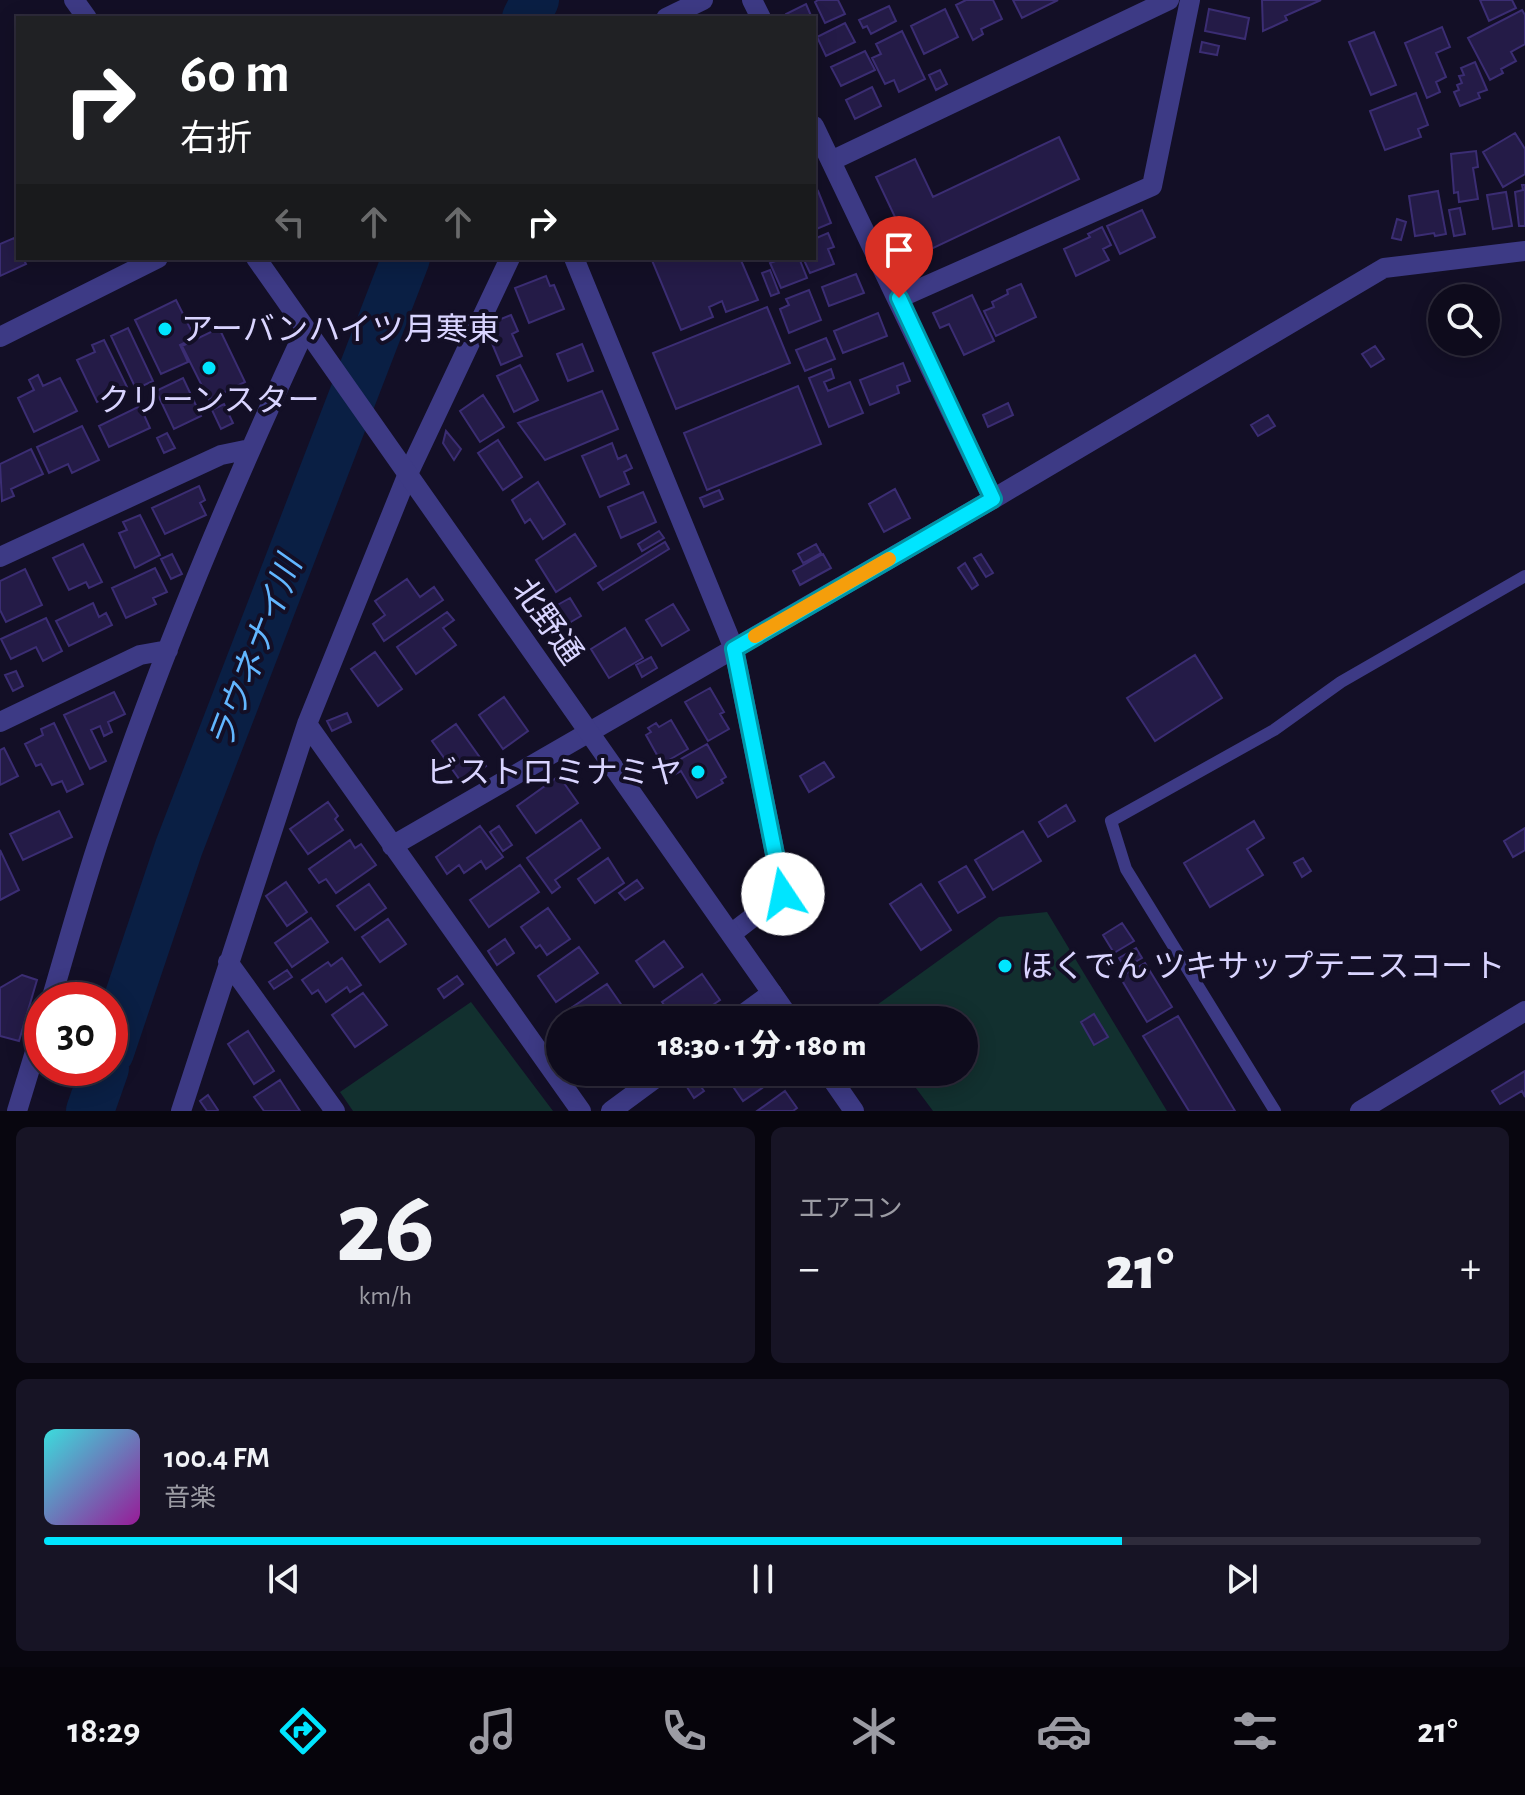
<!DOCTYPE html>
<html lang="ja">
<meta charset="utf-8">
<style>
body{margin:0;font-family:"Alegreya Sans","Noto Sans JP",sans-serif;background:#171425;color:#f1f3f6;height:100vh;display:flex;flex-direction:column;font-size:30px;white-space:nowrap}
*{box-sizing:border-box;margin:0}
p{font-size:26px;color:#9b9ba3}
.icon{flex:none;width:44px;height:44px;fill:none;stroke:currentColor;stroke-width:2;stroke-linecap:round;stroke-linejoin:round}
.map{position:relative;height:1111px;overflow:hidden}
.sheet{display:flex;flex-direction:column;gap:16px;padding:16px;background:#08060f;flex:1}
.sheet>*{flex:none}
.banner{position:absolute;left:16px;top:16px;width:800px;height:244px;border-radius:0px;box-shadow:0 4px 20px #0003,0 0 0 2px #2e2b3b;background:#202124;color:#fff;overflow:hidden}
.fabs{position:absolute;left:1428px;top:284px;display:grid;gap:16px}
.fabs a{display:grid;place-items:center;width:72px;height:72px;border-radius:50%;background:#0e0b1c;box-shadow:0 4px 20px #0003,0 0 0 2px #2e2b3b;font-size:40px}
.speed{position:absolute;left:24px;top:982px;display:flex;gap:16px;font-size:40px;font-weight:700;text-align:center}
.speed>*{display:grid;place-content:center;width:104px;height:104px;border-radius:50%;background:#0e0b1c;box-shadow:0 4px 20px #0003,0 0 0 2px #2e2b3b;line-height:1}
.speed .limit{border:12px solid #d22;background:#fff;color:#111}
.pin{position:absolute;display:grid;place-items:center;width:68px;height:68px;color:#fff;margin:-82px -34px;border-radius:50% 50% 50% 0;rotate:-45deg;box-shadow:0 0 8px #0007}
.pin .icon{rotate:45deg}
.me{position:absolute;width:88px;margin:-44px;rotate:349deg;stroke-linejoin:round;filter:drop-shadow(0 0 6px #0008)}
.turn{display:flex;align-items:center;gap:28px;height:168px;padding:0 32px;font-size:36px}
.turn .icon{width:104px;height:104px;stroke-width:2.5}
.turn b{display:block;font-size:56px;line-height:68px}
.lanes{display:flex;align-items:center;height:76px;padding:0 32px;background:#0003;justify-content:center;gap:40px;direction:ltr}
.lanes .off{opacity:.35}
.big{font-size:60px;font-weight:800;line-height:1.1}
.sheet .tile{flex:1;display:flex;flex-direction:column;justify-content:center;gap:12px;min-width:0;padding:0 28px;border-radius:12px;background:#171425}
.sheet .dial{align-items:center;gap:0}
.dial b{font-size:104px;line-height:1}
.song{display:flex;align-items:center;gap:24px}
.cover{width:96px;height:96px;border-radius:12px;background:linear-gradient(135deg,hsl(180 70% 55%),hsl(300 70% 35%))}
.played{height:8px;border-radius:4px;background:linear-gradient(90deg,#00e5ff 75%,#2e2b3b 75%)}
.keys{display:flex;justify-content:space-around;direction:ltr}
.heat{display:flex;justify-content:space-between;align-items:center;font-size:44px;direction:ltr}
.sheet .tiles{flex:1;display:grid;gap:16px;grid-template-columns:1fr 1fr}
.tile:last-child{grid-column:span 2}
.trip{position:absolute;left:546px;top:1006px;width:432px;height:80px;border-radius:40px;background:#0e0b1c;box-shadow:0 4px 20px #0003,0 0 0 2px #2e2b3b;font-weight:800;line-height:80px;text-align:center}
.dock{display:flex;height:128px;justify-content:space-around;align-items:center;background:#06040b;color:#9b9ba3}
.dock .icon{width:56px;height:56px}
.dock .selected{color:#00e5ff}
.dock b{font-size:36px;color:#f1f3f6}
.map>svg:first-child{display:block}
.green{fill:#12302f}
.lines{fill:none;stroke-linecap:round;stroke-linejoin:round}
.river{stroke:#0a1f44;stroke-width:48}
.building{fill:#241b47;stroke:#3b2d73;stroke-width:2}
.service{stroke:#3d3a85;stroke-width:12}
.minor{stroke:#3d3a85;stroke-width:20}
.tertiary{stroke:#3d3a85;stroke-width:20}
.route-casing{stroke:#0095a6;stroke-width:20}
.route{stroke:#00e5ff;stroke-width:14}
.slow{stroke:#f59e0b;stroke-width:14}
.poi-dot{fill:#00e5ff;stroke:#130f26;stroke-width:3}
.labels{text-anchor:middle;stroke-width:8;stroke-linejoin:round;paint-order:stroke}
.poi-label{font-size:32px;fill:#d9d4ff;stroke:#130f26;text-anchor:start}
.street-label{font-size:32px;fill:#d9d4ff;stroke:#130f26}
.water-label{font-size:34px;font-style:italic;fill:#62b6ff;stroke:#130f26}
</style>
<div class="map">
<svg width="1525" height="1111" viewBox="0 0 1525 1111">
<rect width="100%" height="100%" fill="#130f26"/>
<path class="green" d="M1047,912l120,199h-234l-29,-39h60v-52h-97l-4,-5 136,-98z
M471,1002l82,109h-200l-13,-19z"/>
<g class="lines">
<path class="river" d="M526,18l9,-18
M110,1052l69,-205 227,-589
M90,1111l15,-43"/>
</g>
<path class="building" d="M818,0h20l7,14 -20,9 -10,-21z
M966,0h27l9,19 -21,10 2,5 -10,6 -17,-35z
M1013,0h45l-36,18z
M1262,0h59l-36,16 2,4 -24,11z
M1480,0h32l4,8 -27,13z
M806,4l6,14h-25l-1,-4z
M889,6l7,15 -25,13 -4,-8 -4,2 -4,-8z
M945,9l13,28 -34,17 -13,-28z
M1209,9l40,9 -4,21 -40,-8z
M1522,10l3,5v29l-14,8 5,9 -15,8 2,4 -13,7 -22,-42z
M845,23l10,19 -29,14 -9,-19z
M1442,27l8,20 -14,6 10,24 -10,5 4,10 -13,6 -22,-55z
M902,31l23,48 -26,13 -5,-12 -9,4 -13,-26 9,-4 -5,-10z
M1374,32l22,53 -25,10 -22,-53z
M1202,42l17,4 -2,9 -17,-3z
M865,51l10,19 -34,16 -10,-19z
M1475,62l12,28 -9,3 2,5 -20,8 -6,-14 5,-2 -2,-5 5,-2 -3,-7 5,-1 -3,-7z
M940,70l7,14 -11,6 -7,-15z
M872,87l9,19 -26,13 -9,-19z
M1416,93l12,32 -10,4 3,8 -36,13 -15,-39z
M1515,133l10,16v25l-22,13 -20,-35z
M1059,137l20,42 -165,78 -38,-80 39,-18 18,38z
M1476,151l2,16 -5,1 5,31 -19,3 -1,-10 -4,1 -3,-39z
M1522,185h3v41h-6l-4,-34 8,-2z
M818,191l13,32 -17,7v-37z
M1438,191l8,43 -11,2 -1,-3 -19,3 -6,-40z
M1506,192l6,34 -19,3 -6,-34z
M1460,208l5,26 -11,2 -5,-26z
M1142,210l13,27 -35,17 -13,-28z
M1397,219l9,3 -5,18 -9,-2z
M1102,227l9,18 -8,4 6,11 -33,16 -12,-27 26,-12 -2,-3z
M828,233l6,14 -6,2 6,15 -24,9 -7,-15h11v-19z
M14,238l4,9v11h5l3,6 -26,12v-32z
M651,258h89l18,42 -32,12 -4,-11 -13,6 4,10 -32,13z
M784,258h15l8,20 -26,10 -11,-25z
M770,270l9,23 -8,3 -9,-23z
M856,274l8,19 -35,13 -7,-19z
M546,276l4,10 4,-1 10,24 -35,14 -14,-35z
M1021,284l15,33 -40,19 -12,-25 10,-4 -2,-5 16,-8 -1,-4z
M809,290l12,30 -32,13 -9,-24 9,-4 -3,-6z
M972,295l22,46 -30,14 -15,-31 -9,4 -7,-15z
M176,300l19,38 -15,7 8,17 -27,12 -26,-54z
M767,307l23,56 -114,46 -23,-56z
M878,313l9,23 -44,17 -9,-22z
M511,315l7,16 -6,3 10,22 -21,9 -10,-24 6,-2 -5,-11 6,-2 -2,-5z
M128,328l25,53 -17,8 -25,-53z
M219,328l26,54 -36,18 -27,-54z
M826,338l9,21 -30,12 -9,-21z
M104,340l23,47 -30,15 -20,-42 18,-8 -3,-7z
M582,344l11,27 -25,10 -11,-27z
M1375,346l9,13 -13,8 -9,-13z
M903,363l7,18 -13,5 2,7 -29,12 -10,-25z
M520,365l18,35 -24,12 -17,-36z
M831,369l3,9 -10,4 4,9 22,-9 13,31 -34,14 -20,-49z
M38,375l5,11 17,-8 17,33 -43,21 -16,-34 16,-8 -5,-10z
M183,378l18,38 -27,13 -18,-38z
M798,386l23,58 -114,46 -23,-57z
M602,391l16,38 -73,31 -27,-37z
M483,395l21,32 -24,15 -20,-31z
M1008,403l5,12 -25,12 -5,-12z
M224,404l9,19 -12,6 -9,-19z
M140,406l10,22 -41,19 -10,-21z
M1268,415l7,11 -17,10 -7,-11z
M82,426l17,34 -27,13 -4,-9 -19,9 -12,-26z
M446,431l15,18 -7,11 -11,-17z
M167,433l8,15 -11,5 -7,-15z
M498,440l24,37 -19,13 -25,-37z
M612,443l6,16 8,-4 6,13 -8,4 5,12 -29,13 -18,-41z
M31,449l12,25 -32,15 3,7 -12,5 -2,-37z
M538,482l27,42 -22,15 -13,-20 -5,4 -13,-23z
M199,486l6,14 -5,3 6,12 -41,19 -13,-26z
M895,489l15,29 -26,14 -15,-28z
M719,490l4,9 -19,8 -4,-9z
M643,492l13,30 -35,16 -13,-31z
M140,515l20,40 -25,13 -16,-35 8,-3 -4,-8z
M659,531l5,7 -22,13 -4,-7z
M575,534l21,32 -40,26 -20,-32z
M665,542l4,7 -66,41 -5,-7z
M83,544l19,38 -13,6 -3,-6 -17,8 -16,-32z
M816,544l5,9 -18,10 -5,-9z
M172,554l10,20 -11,5 -10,-20z
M823,554l8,14 -31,17 -7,-14z
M981,554l12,19 -7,4 -12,-19z
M965,563l13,22 -6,4 -14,-21z
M155,568l12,24 -14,6 3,6 -30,14 -14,-30z
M25,569l17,36 -36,17 -6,-12v-29z
M407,579l13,18 14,-10 9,13 -59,41 -11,-17 12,-9 -10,-14z
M570,598l11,18 -17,10 -12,-18z
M93,603l6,14 7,-4 6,12 -43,21 -13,-25z
M673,604l16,26 -27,16 -16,-26z
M447,612l7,8 -11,8 13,17 -40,29 -19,-27z
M46,618l16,33 -19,10 -7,-14 -25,12 -10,-20z
M625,628l18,30 -34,20 -18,-29z
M375,652l27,37 -24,17 -27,-37z
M1195,655l27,43 -67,43 -28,-43z
M651,657l6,11 -15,9 -6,-12z
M16,671l7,15 -10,5 -8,-16z
M710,688l14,24 -4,2 9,15 -21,12 -23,-39z
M114,692l11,22 -17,8 4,10 -8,4 -4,-10 -9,4 15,31 -16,8 -26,-54z
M504,697l24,34 -25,18 -24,-34z
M347,713l4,9 -19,9 -5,-10z
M671,720l17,29 -26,15 -16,-29 5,-3 -3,-4 8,-5 3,4z
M54,723l29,61 -16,8 -5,-11 -10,4 -11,-21 -5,2 -11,-22 18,-9 -2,-6z
M456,724l30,42 -24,17 -30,-42z
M707,744l19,33 -5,3 2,3 -26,15 -16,-27 -11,6 -5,-9z
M4,748l14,28 -18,9v-35z
M824,762l10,15 -25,15 -9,-16z
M559,776l19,27 -42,30 -19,-27z
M328,802l10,14 -3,3 8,11 -35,24 -18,-25z
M1066,805l9,16 -27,16 -9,-15z
M59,811l13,26 -49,23 -13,-26z
M581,820l19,28 -45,32 5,7 -8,6 -25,-35z
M1254,821l10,17 -17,11 16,26 -53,32 -26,-44z
M480,826l23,31 -17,12 -5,-8 -17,12 -5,-8 -12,9 -11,-17z
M499,826l13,19 -9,6 -13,-19z
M1525,828v22l-12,7 -9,-16z
M1023,831l18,30 -48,29 -18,-30z
M350,840l5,8 6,-4 15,21 -40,28 -10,-14 -7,4 -10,-14z
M0,850l19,40 -19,10z
M608,858l16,25 -29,20 -17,-24z
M1303,858l8,13 -9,6 -8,-14z
M520,865l19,27 -50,35 -19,-27z
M966,866l19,31 -27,16 -19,-31z
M637,880l6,8 -18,12 -6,-7z
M286,882l21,30 -20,14 -21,-30z
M369,884l17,24 -31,22 -18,-24z
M921,884l30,46 -30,20 -31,-46z
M548,908l22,31 -23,16 -7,-10 -4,3 -15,-21z
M311,918l17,24 -36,25 -17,-24z
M388,919l18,25 -26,18 -18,-25z
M1122,923l12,18 -20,12 -11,-18z
M505,939l9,14 -17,12 -9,-14z
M664,941l19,26 -29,20 -18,-26z
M579,947l19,26 -42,29 -18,-26z
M1136,948l6,10 -17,10 -6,-10z
M342,958l19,27 -11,7 -3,-5 -21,15 -8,-12 -6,4 -10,-14 26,-18 3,4z
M1145,963l27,44 -25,15 -27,-45z
M287,970l5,7 -18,12 -5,-7z
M702,974l18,26 -29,20h-16l-13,-18z
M22,975l15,5 -18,61 -19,-5v-48z
M457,976l6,8 -19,14 -6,-9z
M607,984l18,26 -14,10h-40l-6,-8z
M363,993l24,32 -32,22 -23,-32z
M1094,1014l14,23 -14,8 -13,-23z
M1178,1016l57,95h-46l-46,-75z
M248,1031l26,40 -20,13 -26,-40z
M1525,1071v26l-3,-6 -22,13 -8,-13z
M723,1072h42l6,10 -28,19z
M694,1077l10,14 -10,7 -9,-14z
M280,1080l20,31h-36l-10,-14z
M785,1091l12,17 -4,3h-36z
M208,1095l10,15 -1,1h-10l-7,-10z"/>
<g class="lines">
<path class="service" d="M1275,1111l-149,-242 -15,-48 163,-91 67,-48 184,-106"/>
<path class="minor" d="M752,0l9,18
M814,126l179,373
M831,161l338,-161
M574,258l160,391 49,245 -52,40
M899,298l253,-112 38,-186
M0,557l221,-102 29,-6
M0,722l140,-67 28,-5
M307,724l274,387
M392,846l601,-347 391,-231 141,-17
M228,962l107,149
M51,1000c16,-54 31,-109 49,-163 57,-173 128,-342 205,-507
M735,1020l37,-27
M17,1111l25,-82
M181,1111l126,-387 100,-248 103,-218
M611,1111l53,-39
M1360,1111l165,-100"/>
<path class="tertiary" d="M74,0l13,18
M666,18l37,-18
M256,258l535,762
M0,337l158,-79
M827,1072l27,39"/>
</g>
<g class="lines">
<defs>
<path id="route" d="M783,894l-49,-245 259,-150 -94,-201"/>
</defs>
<use href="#route" class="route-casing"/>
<use href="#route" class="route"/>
<path class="slow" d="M755,636l134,-77"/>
</g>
<g class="poi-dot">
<circle cx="165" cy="329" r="8"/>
<circle cx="209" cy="368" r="8"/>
<circle cx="698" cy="772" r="8"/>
<circle cx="1005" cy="966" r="8"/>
</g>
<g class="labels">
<g class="poi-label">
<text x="181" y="340">アーバンハイツ月寒東</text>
<text x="209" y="411" text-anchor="middle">クリーンスター</text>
<text x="682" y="783" text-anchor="end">ビストロミナミヤ</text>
<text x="1021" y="977">ほくでん ツキサップテニスコート</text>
</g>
<g class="street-label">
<text transform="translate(548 621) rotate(55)" y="11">北野通</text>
</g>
<g class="water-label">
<text transform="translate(254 653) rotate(-69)" y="12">ラウネナイ川</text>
</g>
</g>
</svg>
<div class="fabs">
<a><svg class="icon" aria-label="search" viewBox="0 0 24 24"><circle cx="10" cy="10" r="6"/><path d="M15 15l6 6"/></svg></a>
</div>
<div class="speed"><div class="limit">30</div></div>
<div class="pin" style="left:899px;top:298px;background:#d93025"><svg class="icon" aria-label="arrive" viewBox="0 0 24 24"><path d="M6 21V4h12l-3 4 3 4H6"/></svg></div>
<svg class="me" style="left:783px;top:894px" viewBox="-20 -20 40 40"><circle r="19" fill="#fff"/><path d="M0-13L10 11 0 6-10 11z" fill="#00e5ff"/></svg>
<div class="trip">18:30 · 1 分 · 180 m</div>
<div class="banner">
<div class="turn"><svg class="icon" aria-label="right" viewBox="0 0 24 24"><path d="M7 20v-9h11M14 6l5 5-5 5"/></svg><div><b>60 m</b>右折</div></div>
<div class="lanes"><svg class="icon off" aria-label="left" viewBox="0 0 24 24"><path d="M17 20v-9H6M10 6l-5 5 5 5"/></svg><svg class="icon off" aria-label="ahead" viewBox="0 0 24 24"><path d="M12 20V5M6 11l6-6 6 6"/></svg><svg class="icon off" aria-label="ahead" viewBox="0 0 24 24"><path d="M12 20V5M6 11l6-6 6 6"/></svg><svg class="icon" aria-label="right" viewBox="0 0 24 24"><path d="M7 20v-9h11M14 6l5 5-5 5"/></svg></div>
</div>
</div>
<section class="sheet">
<div class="tiles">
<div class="tile dial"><b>26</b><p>km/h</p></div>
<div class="tile"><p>エアコン</p>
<div class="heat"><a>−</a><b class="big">21°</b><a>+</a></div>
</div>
<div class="tile">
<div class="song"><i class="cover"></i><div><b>100.4 FM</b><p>音楽</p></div></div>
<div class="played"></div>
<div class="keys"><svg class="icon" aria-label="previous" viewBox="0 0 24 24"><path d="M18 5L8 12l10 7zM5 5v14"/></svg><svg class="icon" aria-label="pause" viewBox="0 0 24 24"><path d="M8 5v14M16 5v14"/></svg><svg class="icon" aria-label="next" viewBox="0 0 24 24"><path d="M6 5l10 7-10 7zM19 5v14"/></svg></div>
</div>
</div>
</section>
<nav class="dock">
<b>18:29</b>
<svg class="icon selected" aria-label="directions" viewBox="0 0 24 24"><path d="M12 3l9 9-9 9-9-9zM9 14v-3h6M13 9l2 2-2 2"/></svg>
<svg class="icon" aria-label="music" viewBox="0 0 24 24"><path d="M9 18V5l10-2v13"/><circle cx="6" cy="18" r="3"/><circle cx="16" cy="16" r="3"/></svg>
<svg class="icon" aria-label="phone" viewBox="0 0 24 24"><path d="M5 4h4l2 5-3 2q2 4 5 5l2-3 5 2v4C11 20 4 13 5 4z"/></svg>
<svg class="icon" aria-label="climate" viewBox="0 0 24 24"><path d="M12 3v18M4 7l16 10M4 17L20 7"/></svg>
<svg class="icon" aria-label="car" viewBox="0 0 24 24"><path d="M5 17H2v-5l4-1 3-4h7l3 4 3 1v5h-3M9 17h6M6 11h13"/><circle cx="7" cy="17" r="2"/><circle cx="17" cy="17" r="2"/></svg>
<svg class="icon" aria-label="filters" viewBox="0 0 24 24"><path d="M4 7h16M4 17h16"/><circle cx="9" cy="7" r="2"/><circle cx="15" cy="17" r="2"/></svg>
<b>21°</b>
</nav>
